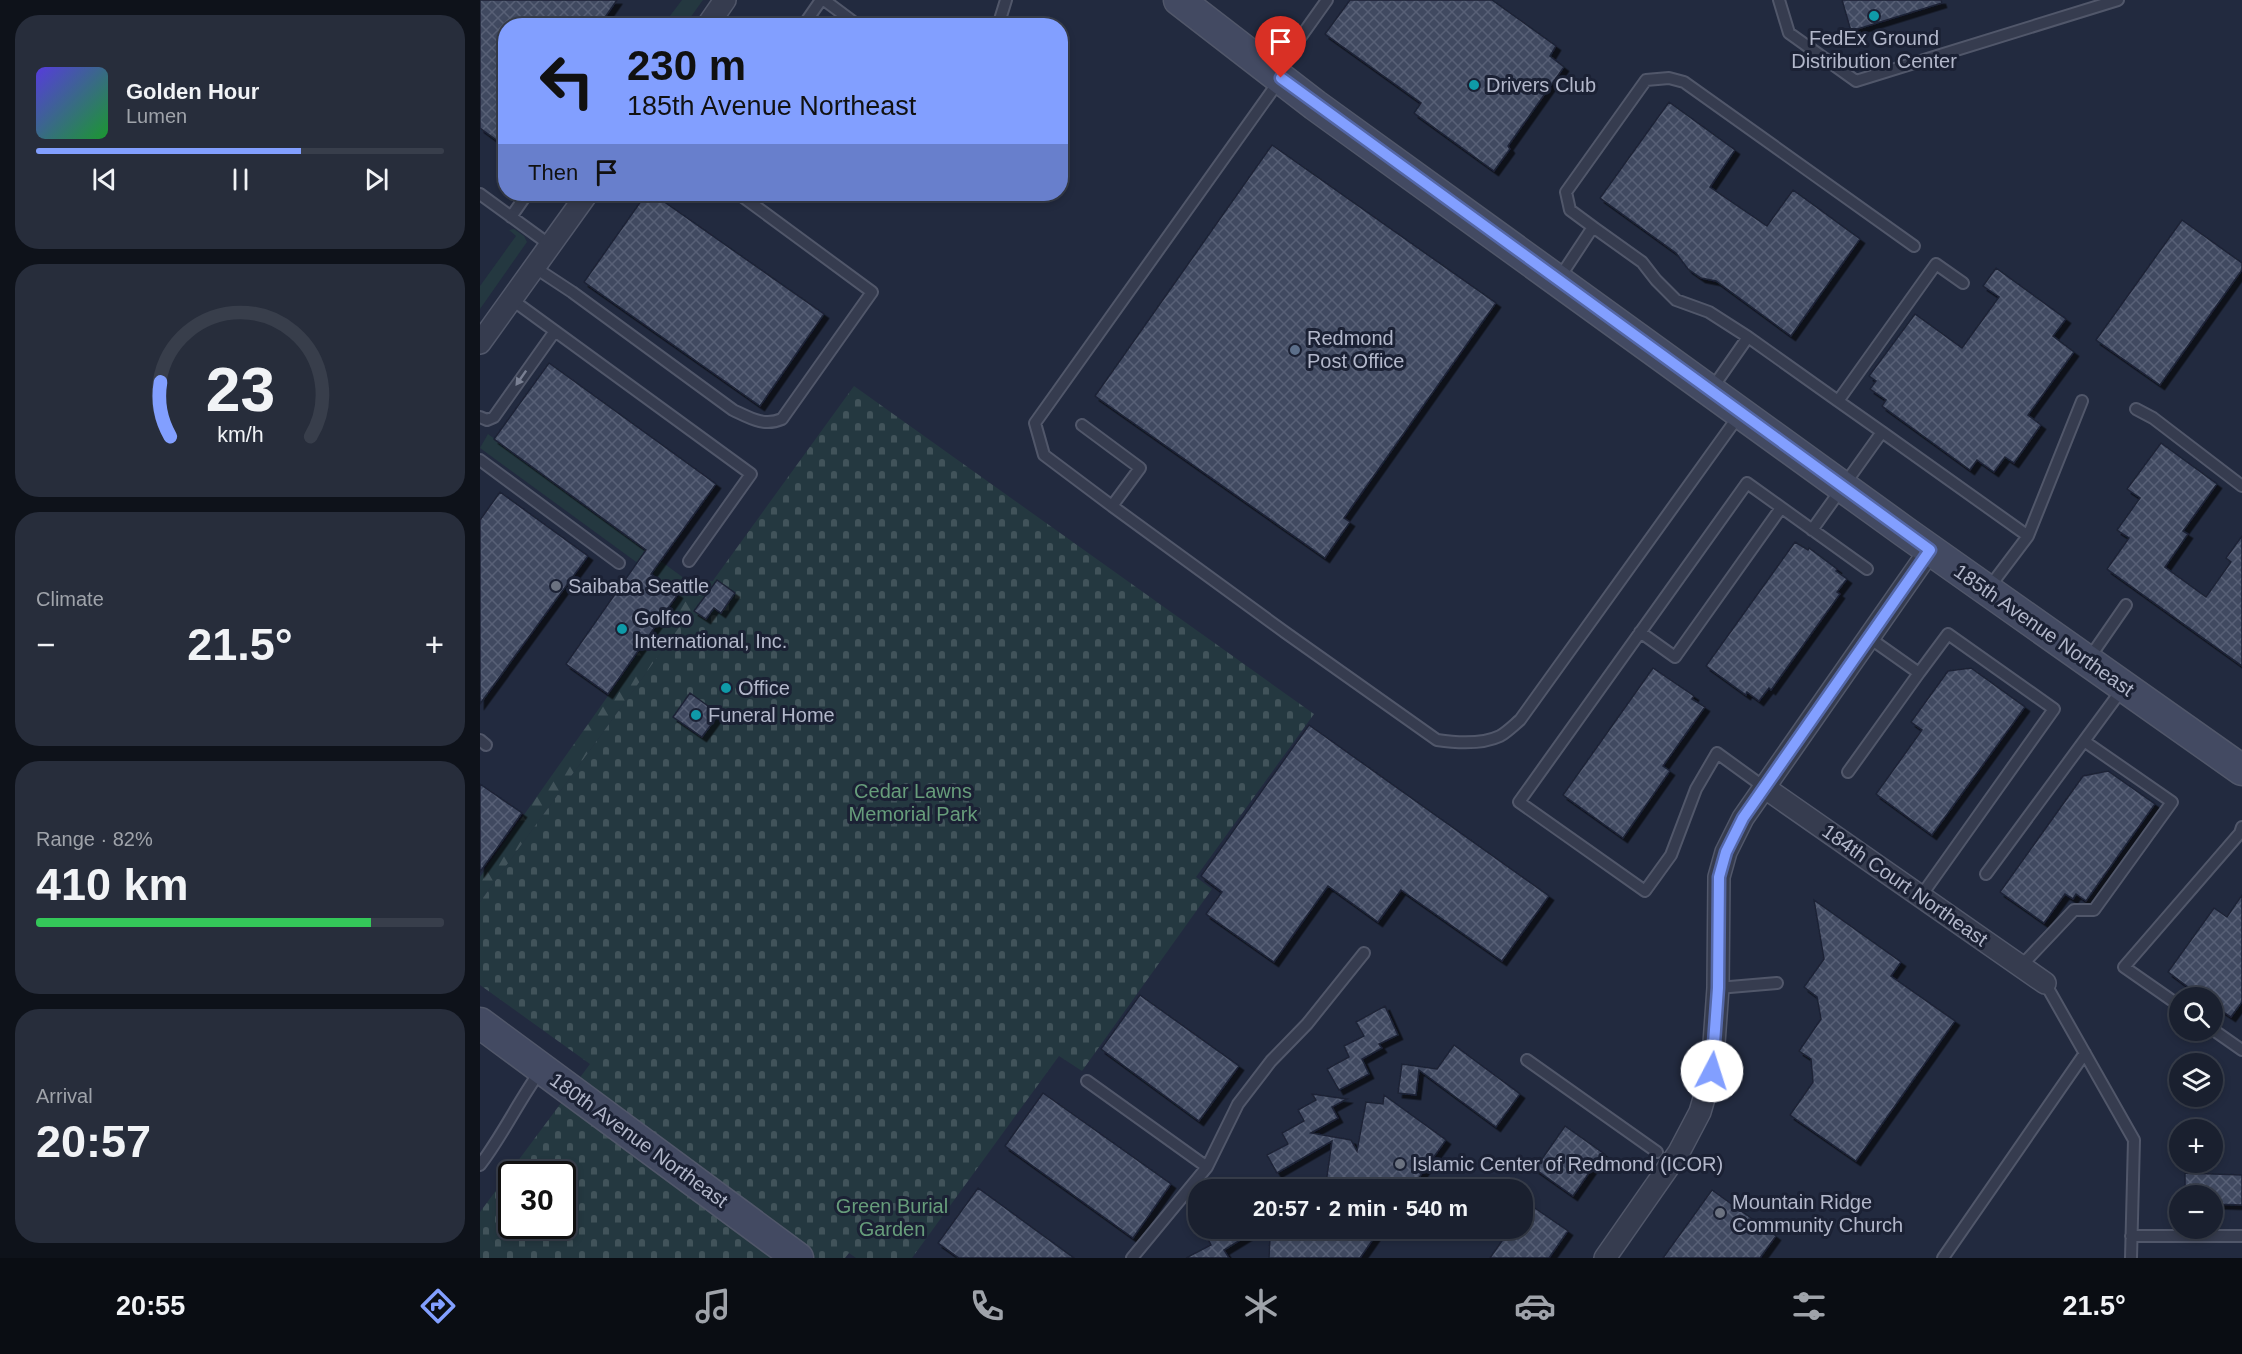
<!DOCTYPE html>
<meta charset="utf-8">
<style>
body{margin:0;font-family:Arial,sans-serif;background:#272d3b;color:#f1f3f6;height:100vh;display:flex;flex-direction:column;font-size:22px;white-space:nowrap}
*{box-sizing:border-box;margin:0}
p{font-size:20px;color:#9fa3aa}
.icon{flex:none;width:33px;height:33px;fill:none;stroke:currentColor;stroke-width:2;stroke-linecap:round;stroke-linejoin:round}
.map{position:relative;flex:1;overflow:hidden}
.sheet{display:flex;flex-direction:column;gap:15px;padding:15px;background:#0e121a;width:480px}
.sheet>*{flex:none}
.top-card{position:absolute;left:18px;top:18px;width:570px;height:183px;border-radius:24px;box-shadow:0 3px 9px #0003,0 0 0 2px #383e4b;background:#829fff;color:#111;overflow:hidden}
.controls{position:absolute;left:1689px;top:987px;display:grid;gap:12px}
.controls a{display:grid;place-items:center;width:54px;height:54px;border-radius:50%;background:#1a202f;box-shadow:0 3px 9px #0003,0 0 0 2px #383e4b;font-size:30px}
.speed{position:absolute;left:18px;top:1161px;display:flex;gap:12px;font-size:30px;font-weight:700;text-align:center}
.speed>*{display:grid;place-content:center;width:78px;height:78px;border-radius:50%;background:#1a202f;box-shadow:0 3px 9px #0003,0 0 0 2px #383e4b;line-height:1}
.speed .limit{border:3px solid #111;border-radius:9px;background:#fff;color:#111}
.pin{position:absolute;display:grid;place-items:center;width:51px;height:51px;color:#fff;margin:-62px -26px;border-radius:50% 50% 50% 0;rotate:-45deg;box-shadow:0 0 6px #0007}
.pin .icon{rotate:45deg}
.me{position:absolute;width:66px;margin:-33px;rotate:5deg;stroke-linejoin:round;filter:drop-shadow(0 0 4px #0008)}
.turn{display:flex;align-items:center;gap:21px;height:126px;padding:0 30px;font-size:27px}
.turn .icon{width:78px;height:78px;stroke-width:2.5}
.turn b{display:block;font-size:42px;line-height:51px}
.then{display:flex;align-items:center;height:57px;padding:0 30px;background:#0003;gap:12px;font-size:22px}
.big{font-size:45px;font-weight:700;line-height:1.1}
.sheet .widget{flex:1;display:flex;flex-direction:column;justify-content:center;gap:9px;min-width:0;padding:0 21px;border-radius:24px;background:#272d3b}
.sheet .dial{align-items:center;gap:0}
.dial svg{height:156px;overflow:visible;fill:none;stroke:#383e4b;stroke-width:7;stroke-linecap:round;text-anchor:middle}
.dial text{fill:#f1f3f6;stroke:none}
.song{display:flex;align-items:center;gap:18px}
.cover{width:72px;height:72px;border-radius:9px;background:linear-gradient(135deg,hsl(250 70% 55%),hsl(130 70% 35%))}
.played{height:6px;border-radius:3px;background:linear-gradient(90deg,#829fff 65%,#383e4b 65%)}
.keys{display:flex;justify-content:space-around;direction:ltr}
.heat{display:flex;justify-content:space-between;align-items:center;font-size:33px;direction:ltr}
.charge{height:9px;border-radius:4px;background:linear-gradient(90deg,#34c759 82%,#383e4b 0)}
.trip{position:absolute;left:708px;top:1179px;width:345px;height:60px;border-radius:24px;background:#1a202f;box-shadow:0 3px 9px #0003,0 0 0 2px #383e4b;font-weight:700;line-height:60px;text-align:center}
.tabs{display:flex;height:96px;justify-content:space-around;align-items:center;background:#0a0d13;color:#9fa3aa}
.tabs .icon{width:42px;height:42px}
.tabs .current{color:#829fff}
.tabs b{font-size:27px;color:#f1f3f6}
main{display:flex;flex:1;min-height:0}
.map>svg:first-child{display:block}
.green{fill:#243840}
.forest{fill:url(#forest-firs)}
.cemetery{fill:url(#cemetery-stones);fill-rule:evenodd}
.building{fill:url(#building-cross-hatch);stroke:#1d2336;stroke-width:1.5;filter:url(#shadow)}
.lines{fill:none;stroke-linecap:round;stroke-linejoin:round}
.lane-casing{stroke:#51576a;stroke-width:14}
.street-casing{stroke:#51576a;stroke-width:24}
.secondary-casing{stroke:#51576a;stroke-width:33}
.lane{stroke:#363c4f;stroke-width:10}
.street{stroke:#363c4f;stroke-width:21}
.secondary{stroke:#434a62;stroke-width:30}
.oneway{fill:#7a8093}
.route-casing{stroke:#5467a6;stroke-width:15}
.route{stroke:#829fff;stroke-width:10}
.culture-dot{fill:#0f9aa8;stroke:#1b2134;stroke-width:2}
.service-dot{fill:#5c6f8a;stroke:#1b2134;stroke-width:2}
.worship-dot{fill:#6b7280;stroke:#1b2134;stroke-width:2}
.labels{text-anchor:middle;stroke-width:6;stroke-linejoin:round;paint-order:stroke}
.poi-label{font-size:20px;fill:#b2b7ca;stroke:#1b2134;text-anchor:start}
.street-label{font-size:20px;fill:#b2b7ca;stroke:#1b2134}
.park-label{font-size:20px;fill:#679d7b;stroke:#1b2134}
</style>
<main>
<section class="sheet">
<div class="widget">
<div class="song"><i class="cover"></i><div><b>Golden Hour</b><p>Lumen</p></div></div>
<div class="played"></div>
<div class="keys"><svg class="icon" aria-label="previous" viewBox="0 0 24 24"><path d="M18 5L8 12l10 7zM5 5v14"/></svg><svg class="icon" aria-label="pause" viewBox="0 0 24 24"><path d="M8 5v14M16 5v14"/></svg><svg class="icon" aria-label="next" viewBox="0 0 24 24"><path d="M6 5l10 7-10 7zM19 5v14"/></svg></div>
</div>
<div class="widget dial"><svg viewBox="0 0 100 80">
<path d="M14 69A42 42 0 1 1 86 69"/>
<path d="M14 69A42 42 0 0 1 9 41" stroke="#829fff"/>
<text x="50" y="56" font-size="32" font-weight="700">23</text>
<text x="50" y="72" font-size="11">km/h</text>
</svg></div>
<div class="widget"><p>Climate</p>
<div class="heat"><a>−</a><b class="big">21.5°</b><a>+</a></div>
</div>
<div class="widget"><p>Range · 82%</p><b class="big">410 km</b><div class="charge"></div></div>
<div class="widget"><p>Arrival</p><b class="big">20:57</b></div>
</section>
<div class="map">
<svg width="1762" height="1258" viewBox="0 0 1762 1258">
<defs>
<pattern id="forest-firs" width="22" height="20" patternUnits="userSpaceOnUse" patternTransform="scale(1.5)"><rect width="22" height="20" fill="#243840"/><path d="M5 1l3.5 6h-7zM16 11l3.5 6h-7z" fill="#41535a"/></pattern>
<pattern id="cemetery-stones" width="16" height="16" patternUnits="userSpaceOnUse" patternTransform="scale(1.5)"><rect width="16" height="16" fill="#243840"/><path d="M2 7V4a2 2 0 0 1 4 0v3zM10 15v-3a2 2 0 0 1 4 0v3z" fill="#41535a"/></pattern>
<pattern id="building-cross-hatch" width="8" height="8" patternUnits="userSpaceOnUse" patternTransform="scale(1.5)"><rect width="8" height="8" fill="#404961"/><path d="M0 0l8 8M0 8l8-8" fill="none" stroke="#596176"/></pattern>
<filter id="shadow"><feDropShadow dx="4.5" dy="4.5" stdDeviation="0" flood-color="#0009"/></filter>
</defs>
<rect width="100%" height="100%" fill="#222a3f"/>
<path class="green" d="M202,0h21l-18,25h-22z
M34,229l10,7 3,6 -47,67v-23l36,-50 -7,-6z
M8,434l204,150 -12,10 -200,-146z"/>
<path class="forest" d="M217,580l16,1 -233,321v-25l200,-283z"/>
<path class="cemetery" d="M374,386l460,328 -118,163 16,12 -130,182 -23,-15 -147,202h-56l-7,-5 -4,5h-365v-46l110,-148 -110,-79v-83zM32,1174h50v52h-50z"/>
<path class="building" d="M0,0h137l-18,26h-93v121l-26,-19z
M870,0h142l64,46 -6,10 14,11 -56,79 2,3 -16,22 -80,-58 7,-10 -96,-69z
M1362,0h99l1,3 -91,28z
M1189,102l66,48 -25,37 57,39 26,-36 67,49 -69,97 -75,-55 -15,-3 -13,-9 -12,-16 -76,-55z
M792,145l224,158 -152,215 6,4 -25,36 -230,-162z
M166,194h7l171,120 -64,92 -176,-124z
M1702,220l60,43v7l-82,115 -64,-45z
M1516,268l70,51 -13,17 21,16 -46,63 13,10 -27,38 -9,-6 -11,15 -17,-12 -7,10 -88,-64 4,-6 -16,-11 6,-8 -7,-5 46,-62 47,34 37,-51 -16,-11z
M69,363l167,121 -65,90 27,20 -70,100 -42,-30 80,-114 -152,-111z
M1681,443l56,41 -34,47 5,3 -23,33 41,30 25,-35 -5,-4 16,-22v130l-135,-97 22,-31 -12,-8 23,-32 -13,-9z
M20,492l88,64 -108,148v-184z
M1315,542l13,8 1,-2 28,21 -1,2 11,8 -10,13 3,2 -69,96 -2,-2 -10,13 -12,-9 -1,3 -40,-29z
M237,580l18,13 -14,20 -7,-5 -8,11 -12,-8z
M1173,668l41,28 -2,3 13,8 -42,59 7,5 -47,67 -60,-43z
M1491,668l54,39 -93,128 -56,-41 46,-64 -11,-8 37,-51z
M210,693l29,21 -17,23 -29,-20z
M829,725l240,171 -47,65 -101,-71 -23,32 -50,-36 -54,76 -68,-48 16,-22 -21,-16z
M1628,771l47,33 -69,97 -10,-7 -3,5 -8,-5 -21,29 -44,-31 83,-116z
M0,784l42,29 -42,59z
M1762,895v107l-11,15 -19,-13v-6h-9l-35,-26 46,-64 13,9z
M1334,900l87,62 -10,14 64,45 -99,140 -66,-46 23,-33 -2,-23 -12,-8 22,-32 -4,-22 -13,-10 20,-28z
M660,995l99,71 -40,55 -98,-72z
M905,1006l13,29 -19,9 3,4 -20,11 7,15 -30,16 -12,-21 22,-12 -5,-11 20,-10 -8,-14z
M974,1045l66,49 -24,33 -77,-57 -3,25 -18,-2 4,-29 35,5z
M563,1093l128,91 -38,54 -128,-92z
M832,1094l35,5 -15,8 6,11 -27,15 40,7 6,11 9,-49 17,2 1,-9 62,45 -36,50h-85l7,-49 -55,32 -10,-18 21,-11 -6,-11 22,-12 -6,-11 18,-10z
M1085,1126l38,27 -30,43 -38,-27z
M1705,1173l57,2v30l-30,-1v-8h-27z
M498,1188l96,70h-115l-21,-15z
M1232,1190l64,46 -16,22h-97z
M1049,1204l39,27 -19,27h-59l21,-30h11v-15z
M740,1228h40l-36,22 5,8h-43l25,-13 -5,-10z
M854,1228h47l-21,30h-91l1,-20 78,1z"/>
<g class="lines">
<defs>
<path id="lane" d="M344,0l35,26
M1299,0l10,33 67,48 262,-81
M323,26l18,-26
M518,26l8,-26
M795,73l52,-73
M0,194l70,51
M31,217l16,-23
M1113,227l-23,-17 -4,-18 80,-112 23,-2 15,4 230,164
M54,267l38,25 161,118c17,8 31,17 49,9l90,-127 -133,-98
M1078,280l35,-53 49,35 14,18 20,20 33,12 39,25 -37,53
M31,299l240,175 -62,87
M1268,337l90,64
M1656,409l17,9 89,68
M0,417l7,3 7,-3 61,-86
M602,425l58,43 -28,38 -68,-51 -9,-32 244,-342
M1402,432l146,104 -40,53
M0,460l139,103
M632,506l174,127 151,107c20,3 44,5 63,-4 7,-4 14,-11 20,-16l220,-306
M1332,530l70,-98 -44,-31 98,-137 27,19
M1548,536l54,-135
M1160,632l35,25 106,-149
M1608,660l38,-55
M1439,673l29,-39 106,75 -133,187
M0,740l6,5
M1604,741l39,-53
M1368,772l71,-99 -51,-36
M1284,787l-47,-34 -21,36 -25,66 -26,36 -126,-89 228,-319 120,86
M1506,874l98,-133 88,61 -78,108h-20l-53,56
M1565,983l89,157 -3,118
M1238,988l59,-5
M1700,1006l-56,-39 116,-134 2,-6
M1732,1029l30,21
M1047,1060l130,92
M607,1081l120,86
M0,1165c23,-30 39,-65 61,-95
M1651,1236h111
M652,1258l75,-91 31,-63 33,-43 36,-37 57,-71
M1463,1258l142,-205"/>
<path id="street" d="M227,26l18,-26
M0,343l107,-149
M1284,787l281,196
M1125,1258l74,-106 21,-40 12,-41 6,-83 1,-111 7,-25 17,-34 187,-268"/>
<path id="secondary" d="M699,0l136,105 590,427 337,238
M0,1023l318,235"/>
</defs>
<use href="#lane" class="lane-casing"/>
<use href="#street" class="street-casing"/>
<use href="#secondary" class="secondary-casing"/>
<use href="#lane" class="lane"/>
<use href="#street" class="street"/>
<use href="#secondary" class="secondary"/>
</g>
<defs><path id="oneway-solid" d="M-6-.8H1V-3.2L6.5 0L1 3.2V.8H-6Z" transform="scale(1.5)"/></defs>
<use class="oneway" href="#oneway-solid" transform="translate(41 378) rotate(125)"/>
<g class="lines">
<defs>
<path id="route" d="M801,78l649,472 -187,268 -17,34 -7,25 -1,111 -6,83"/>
</defs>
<use href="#route" class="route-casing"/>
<use href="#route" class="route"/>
</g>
<g class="culture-dot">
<circle cx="1394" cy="16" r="6"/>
<circle cx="994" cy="85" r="6"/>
<circle cx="142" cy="629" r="6"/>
<circle cx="246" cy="688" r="6"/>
<circle cx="216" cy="715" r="6"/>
</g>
<circle class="service-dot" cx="815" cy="350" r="6"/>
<g class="worship-dot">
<circle cx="76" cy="586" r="6"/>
<circle cx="920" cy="1164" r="6"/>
<circle cx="1240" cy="1213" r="6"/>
</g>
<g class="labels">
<g class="poi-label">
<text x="1394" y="45" text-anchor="middle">FedEx Ground<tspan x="1394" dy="23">Distribution Center</tspan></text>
<text x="1006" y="92">Drivers Club</text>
<text x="827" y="345">Redmond<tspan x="827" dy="23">Post Office</tspan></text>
<text x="88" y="593">Saibaba Seattle</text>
<text x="154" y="625">Golfco<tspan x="154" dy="23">International, Inc.</tspan></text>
<text x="258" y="695">Office</text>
<text x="228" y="722">Funeral Home</text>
<text x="932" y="1171">Islamic Center of Redmond (ICOR)</text>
<text x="1252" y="1209">Mountain Ridge<tspan x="1252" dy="23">Community Church</tspan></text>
</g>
<g class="street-label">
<text transform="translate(1564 630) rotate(35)" y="7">185th Avenue Northeast</text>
<text transform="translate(1425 885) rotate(35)" y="7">184th Court Northeast</text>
<text transform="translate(159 1140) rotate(36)" y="7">180th Avenue Northeast</text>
</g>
<g class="park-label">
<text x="433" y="798">Cedar Lawns<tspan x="433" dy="23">Memorial Park</tspan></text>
<text x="412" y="1213">Green Burial<tspan x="412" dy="23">Garden</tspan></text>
</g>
</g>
</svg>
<div class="controls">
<a><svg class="icon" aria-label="search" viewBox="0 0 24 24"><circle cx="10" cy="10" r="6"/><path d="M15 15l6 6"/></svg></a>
<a><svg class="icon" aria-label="layers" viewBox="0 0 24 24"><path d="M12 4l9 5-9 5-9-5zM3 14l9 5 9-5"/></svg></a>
<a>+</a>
<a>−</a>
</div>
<div class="speed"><div class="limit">30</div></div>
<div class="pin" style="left:801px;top:78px;background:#d93025"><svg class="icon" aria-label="arrive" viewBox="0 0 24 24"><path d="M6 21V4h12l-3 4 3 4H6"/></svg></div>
<svg class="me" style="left:1232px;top:1071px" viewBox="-20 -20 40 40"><circle r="19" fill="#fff"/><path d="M0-13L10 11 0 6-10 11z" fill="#829fff"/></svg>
<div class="trip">20:57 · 2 min · 540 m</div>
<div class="top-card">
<div class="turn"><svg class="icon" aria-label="left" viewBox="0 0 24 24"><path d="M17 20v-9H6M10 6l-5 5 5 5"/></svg><div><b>230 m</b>185th Avenue Northeast</div></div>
<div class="then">Then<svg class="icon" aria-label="arrive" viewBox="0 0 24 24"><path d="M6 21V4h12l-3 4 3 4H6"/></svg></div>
</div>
</div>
</main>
<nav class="tabs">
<b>20:55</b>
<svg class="icon current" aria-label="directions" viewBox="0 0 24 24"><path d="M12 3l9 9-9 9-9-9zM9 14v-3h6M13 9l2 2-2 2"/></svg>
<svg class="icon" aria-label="music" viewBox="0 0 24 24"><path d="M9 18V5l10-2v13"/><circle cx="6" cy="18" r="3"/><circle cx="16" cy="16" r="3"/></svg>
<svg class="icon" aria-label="phone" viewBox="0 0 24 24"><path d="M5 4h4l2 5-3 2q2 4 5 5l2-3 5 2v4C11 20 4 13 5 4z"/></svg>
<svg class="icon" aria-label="climate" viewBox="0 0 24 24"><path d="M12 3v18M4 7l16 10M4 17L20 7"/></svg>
<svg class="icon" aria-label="car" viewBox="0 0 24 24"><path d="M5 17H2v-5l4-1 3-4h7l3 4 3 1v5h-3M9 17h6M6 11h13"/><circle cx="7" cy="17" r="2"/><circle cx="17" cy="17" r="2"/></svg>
<svg class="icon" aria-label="filters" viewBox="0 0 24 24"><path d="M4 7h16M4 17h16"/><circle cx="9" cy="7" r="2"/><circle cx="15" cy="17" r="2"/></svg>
<b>21.5°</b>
</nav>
